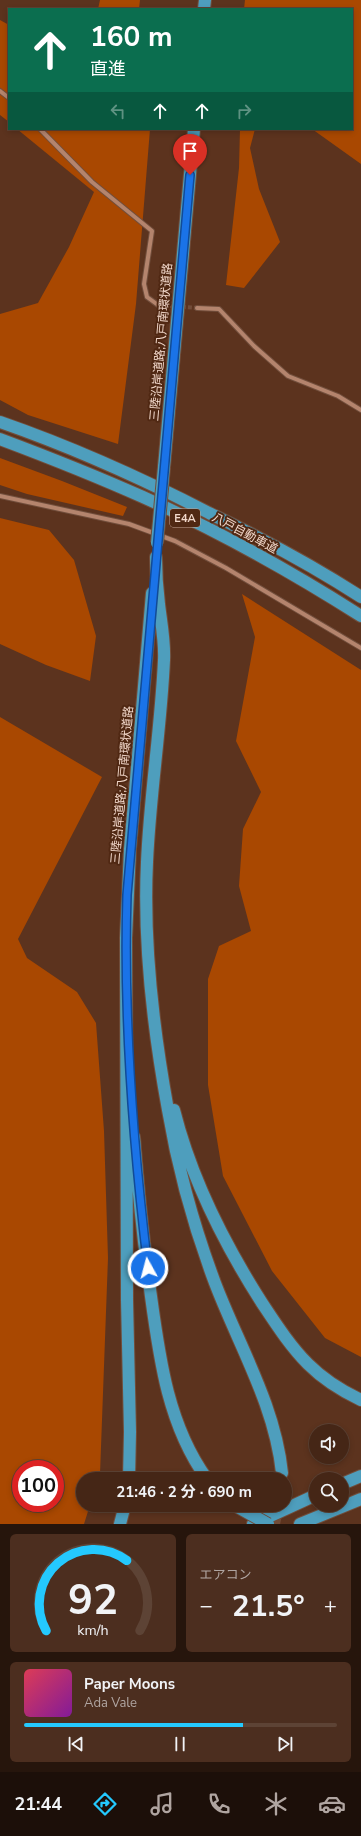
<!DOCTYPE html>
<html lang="ja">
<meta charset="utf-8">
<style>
body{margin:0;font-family:"Nunito Sans","Noto Sans JP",sans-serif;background:#4c2e1f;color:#f1f3f6;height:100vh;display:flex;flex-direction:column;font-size:15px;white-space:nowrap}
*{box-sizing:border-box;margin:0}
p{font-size:13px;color:#b0a5a1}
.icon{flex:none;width:22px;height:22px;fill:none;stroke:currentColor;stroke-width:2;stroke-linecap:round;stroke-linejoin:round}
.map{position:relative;height:1524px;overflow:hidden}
.side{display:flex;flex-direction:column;gap:10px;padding:10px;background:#26150c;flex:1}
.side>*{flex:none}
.guide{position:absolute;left:8px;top:8px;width:345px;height:122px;border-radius:0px;box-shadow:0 2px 6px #0003,0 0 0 1px #5d4335;background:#0b6e4f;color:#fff;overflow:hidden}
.tools{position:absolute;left:309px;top:1424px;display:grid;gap:8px}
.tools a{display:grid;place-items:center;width:40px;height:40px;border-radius:50%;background:#452616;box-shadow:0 2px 6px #0003,0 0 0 1px #5d4335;font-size:20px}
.speed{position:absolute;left:12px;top:1460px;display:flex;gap:8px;font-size:20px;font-weight:700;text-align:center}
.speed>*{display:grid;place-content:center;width:52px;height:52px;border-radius:50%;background:#452616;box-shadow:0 2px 6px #0003,0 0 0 1px #5d4335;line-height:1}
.speed .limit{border:6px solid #d22;background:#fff;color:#111}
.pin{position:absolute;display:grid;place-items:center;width:34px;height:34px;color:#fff;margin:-41px -17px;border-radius:50% 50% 50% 0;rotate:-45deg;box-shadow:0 0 4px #0007}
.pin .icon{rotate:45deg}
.me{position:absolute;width:44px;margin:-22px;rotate:353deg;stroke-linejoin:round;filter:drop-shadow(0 0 3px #0008)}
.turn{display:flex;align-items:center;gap:14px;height:84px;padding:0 16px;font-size:18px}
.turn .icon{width:52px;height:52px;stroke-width:2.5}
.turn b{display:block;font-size:28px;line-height:34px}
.lanes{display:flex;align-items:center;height:38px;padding:0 16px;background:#0003;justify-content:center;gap:20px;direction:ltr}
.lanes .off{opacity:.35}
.big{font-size:30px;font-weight:700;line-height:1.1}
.side .widget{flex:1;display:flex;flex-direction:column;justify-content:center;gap:6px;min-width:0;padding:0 14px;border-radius:6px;background:#4c2e1f}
.side .dial{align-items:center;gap:0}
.dial svg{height:104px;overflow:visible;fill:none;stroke:#5d4335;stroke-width:7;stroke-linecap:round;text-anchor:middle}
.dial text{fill:#f1f3f6;stroke:none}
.song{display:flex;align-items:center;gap:12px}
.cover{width:48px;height:48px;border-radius:6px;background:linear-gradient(135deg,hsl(350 70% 55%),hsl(290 70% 35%))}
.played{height:4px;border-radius:2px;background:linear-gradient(90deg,#24c9fe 70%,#5d4335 70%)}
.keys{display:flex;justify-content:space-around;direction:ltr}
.heat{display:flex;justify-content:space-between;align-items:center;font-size:22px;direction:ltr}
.side .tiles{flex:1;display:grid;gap:10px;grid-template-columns:1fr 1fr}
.widget:last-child{grid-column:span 2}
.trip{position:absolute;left:76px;top:1472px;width:216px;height:40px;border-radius:20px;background:#452616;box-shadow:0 2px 6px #0003,0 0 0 1px #5d4335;font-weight:700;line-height:40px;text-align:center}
.tabs{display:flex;height:64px;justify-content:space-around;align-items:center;background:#1c0f09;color:#b0a5a1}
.tabs .icon{width:28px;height:28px}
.tabs .active{color:#24c9fe}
.tabs b{font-size:18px;color:#f1f3f6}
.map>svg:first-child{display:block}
.green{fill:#a94801;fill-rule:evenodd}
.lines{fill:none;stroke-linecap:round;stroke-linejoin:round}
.street-tunnel{stroke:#724c38;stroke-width:4;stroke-dasharray:4 2;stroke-linecap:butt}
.highway-tunnel{stroke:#724c38;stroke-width:12;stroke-dasharray:12 6;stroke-linecap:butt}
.street-casing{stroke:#714e3c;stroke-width:6}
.highway-casing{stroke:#714e3c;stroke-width:14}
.street{stroke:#b4846d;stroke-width:4}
.highway{stroke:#4e9ebd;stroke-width:12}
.highway-bridge-casing{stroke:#714e3c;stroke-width:14;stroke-linecap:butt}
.highway-bridge{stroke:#4e9ebd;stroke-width:12}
.route-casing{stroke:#114b97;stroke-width:10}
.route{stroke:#1a73e8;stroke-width:7}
.labels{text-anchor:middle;stroke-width:4;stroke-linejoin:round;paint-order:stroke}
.shield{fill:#502813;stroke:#c1a394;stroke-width:1}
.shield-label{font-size:11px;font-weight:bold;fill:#f2d8cb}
.street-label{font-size:12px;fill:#f2d8cb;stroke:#502813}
</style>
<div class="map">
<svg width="361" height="1524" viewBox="0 0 361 1524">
<rect width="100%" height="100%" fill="#5c331e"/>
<path class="green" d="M100,0h40l-1,9h-41z
M245,0h116v164l-49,-35h40v-120h-108z
M0,20l9,5v97l-9,-7z
M17,129h133l-14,175 -18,140 -90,-29 -28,-15v-86l38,-11 31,-56 25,-55z
M240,129h15l-5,19 9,41 21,53 -36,46 -18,-3 13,-117z
M0,458l62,23 65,26 -4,9 -96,-22 -27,-9z
M0,518l49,12 25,30 22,76 -6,45 -44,-16 -46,-21z
M242,594l119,76v687l-36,-19 -53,-67 -49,-95 -15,-91v-106l11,-33 32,-15 -12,-45 4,-57 18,-37 -25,-51 19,-104z
M0,717l102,60 -84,162 9,19 50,34 19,31 8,108 4,127 -8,216 -2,5h-15v26h7l-6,19h-84zM21,1469h34v34h-34z"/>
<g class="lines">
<path class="street-tunnel" d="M158,305l39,3"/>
<path class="highway-tunnel" d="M274,1524l4,-19"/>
<defs>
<path id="street" d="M0,91l9,7
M40,129l52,53 60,49 -8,53 3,13 11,8
M197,308l22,1 35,37 34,30 50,20 23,14
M0,496l129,28 46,17 51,27 135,80"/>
<path id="highway" d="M204,9l1,-9
M0,422c72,25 141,56 209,91 52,25 103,52 152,84
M0,439c48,18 96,37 143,58 75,34 149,75 218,119
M164,467l30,-338
M156,557c0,15 1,31 3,47 2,18 6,37 5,56 -3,67 -14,134 -17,202 -4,83 6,166 21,248 10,59 26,117 47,173 24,63 60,122 67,190
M174,1110c17,68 51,135 88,193 14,21 28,43 46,61 15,15 34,27 53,36
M134,1137c4,51 9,102 16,152 9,66 17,135 57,190
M129,1479l1,-47 -3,-132 -1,-362 4,-89 22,-256
M342,1484l19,-8
M120,1524l5,-19
M253,1524l63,-29
M300,1524l61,-25"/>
</defs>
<use href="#street" class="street-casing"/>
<use href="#highway" class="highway-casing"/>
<use href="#street" class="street"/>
<use href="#highway" class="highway"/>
<defs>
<path id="highway-bridge" d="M157,543l7,-76
M234,1505l34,19"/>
</defs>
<use href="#highway-bridge" class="highway-bridge-casing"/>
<use href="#highway-bridge" class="highway-bridge"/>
</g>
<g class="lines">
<defs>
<path id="route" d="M148,1268c-15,-124 -25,-248 -21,-373l63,-720"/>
</defs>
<use href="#route" class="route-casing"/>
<use href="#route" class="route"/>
</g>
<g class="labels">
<rect class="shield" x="170" y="509" width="30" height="18" rx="3"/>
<g class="shield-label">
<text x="185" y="522">E4A</text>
</g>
<g class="street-label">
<text transform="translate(161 342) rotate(-85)" y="4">三陸沿岸道路;八戸南環状道路</text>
<text transform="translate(245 533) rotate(28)" y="4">八戸自動車道</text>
<text transform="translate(122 785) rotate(-85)" y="4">三陸沿岸道路;八戸南環状道路</text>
</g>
</g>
</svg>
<div class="tools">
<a><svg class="icon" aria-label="sound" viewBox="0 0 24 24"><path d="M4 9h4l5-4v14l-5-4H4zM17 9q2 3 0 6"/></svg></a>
<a><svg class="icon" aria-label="search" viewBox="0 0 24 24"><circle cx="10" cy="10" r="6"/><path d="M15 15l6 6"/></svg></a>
</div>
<div class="speed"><div class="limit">100</div></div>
<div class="pin" style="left:190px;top:175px;background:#d93025"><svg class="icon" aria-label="arrive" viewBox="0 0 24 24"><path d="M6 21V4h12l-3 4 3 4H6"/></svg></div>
<svg class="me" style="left:148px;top:1268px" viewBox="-20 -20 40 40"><circle r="17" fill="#1a73e8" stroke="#fff" stroke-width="3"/><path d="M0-11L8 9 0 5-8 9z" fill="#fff"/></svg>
<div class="trip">21:46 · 2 分 · 690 m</div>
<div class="guide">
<div class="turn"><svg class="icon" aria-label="ahead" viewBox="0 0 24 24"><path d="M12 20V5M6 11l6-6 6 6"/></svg><div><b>160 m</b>直進</div></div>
<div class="lanes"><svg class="icon off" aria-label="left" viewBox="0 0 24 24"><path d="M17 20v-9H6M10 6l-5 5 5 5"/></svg><svg class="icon" aria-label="ahead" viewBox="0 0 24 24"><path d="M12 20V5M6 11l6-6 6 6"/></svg><svg class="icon" aria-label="ahead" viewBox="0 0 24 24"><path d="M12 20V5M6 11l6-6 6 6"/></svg><svg class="icon off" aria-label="right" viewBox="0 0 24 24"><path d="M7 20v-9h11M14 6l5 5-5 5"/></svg></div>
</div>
</div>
<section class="side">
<div class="tiles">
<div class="widget dial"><svg viewBox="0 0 100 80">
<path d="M14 69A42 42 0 1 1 86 69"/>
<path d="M14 69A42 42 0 0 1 76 15" stroke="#24c9fe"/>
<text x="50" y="56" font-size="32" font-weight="700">92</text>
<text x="50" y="72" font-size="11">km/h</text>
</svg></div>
<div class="widget"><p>エアコン</p>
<div class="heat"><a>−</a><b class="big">21.5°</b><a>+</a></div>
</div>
<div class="widget">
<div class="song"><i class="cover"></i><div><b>Paper Moons</b><p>Ada Vale</p></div></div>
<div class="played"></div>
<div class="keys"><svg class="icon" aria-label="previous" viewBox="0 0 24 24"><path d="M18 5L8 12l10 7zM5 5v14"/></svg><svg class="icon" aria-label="pause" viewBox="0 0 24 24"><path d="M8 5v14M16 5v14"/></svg><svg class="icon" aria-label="next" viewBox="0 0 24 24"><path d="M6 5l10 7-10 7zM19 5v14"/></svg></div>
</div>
</div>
</section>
<nav class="tabs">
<b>21:44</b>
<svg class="icon active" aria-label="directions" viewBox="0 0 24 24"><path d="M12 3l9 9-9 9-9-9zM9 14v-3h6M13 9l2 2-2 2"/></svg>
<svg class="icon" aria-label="music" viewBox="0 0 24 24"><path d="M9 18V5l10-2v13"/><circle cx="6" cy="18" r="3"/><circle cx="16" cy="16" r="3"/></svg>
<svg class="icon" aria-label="phone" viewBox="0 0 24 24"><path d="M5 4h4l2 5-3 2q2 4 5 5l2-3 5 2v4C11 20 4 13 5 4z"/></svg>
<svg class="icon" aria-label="climate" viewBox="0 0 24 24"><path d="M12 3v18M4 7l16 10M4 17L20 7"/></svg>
<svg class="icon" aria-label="car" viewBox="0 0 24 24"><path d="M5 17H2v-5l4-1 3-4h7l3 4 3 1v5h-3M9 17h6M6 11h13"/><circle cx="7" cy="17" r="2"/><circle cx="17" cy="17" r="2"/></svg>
</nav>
